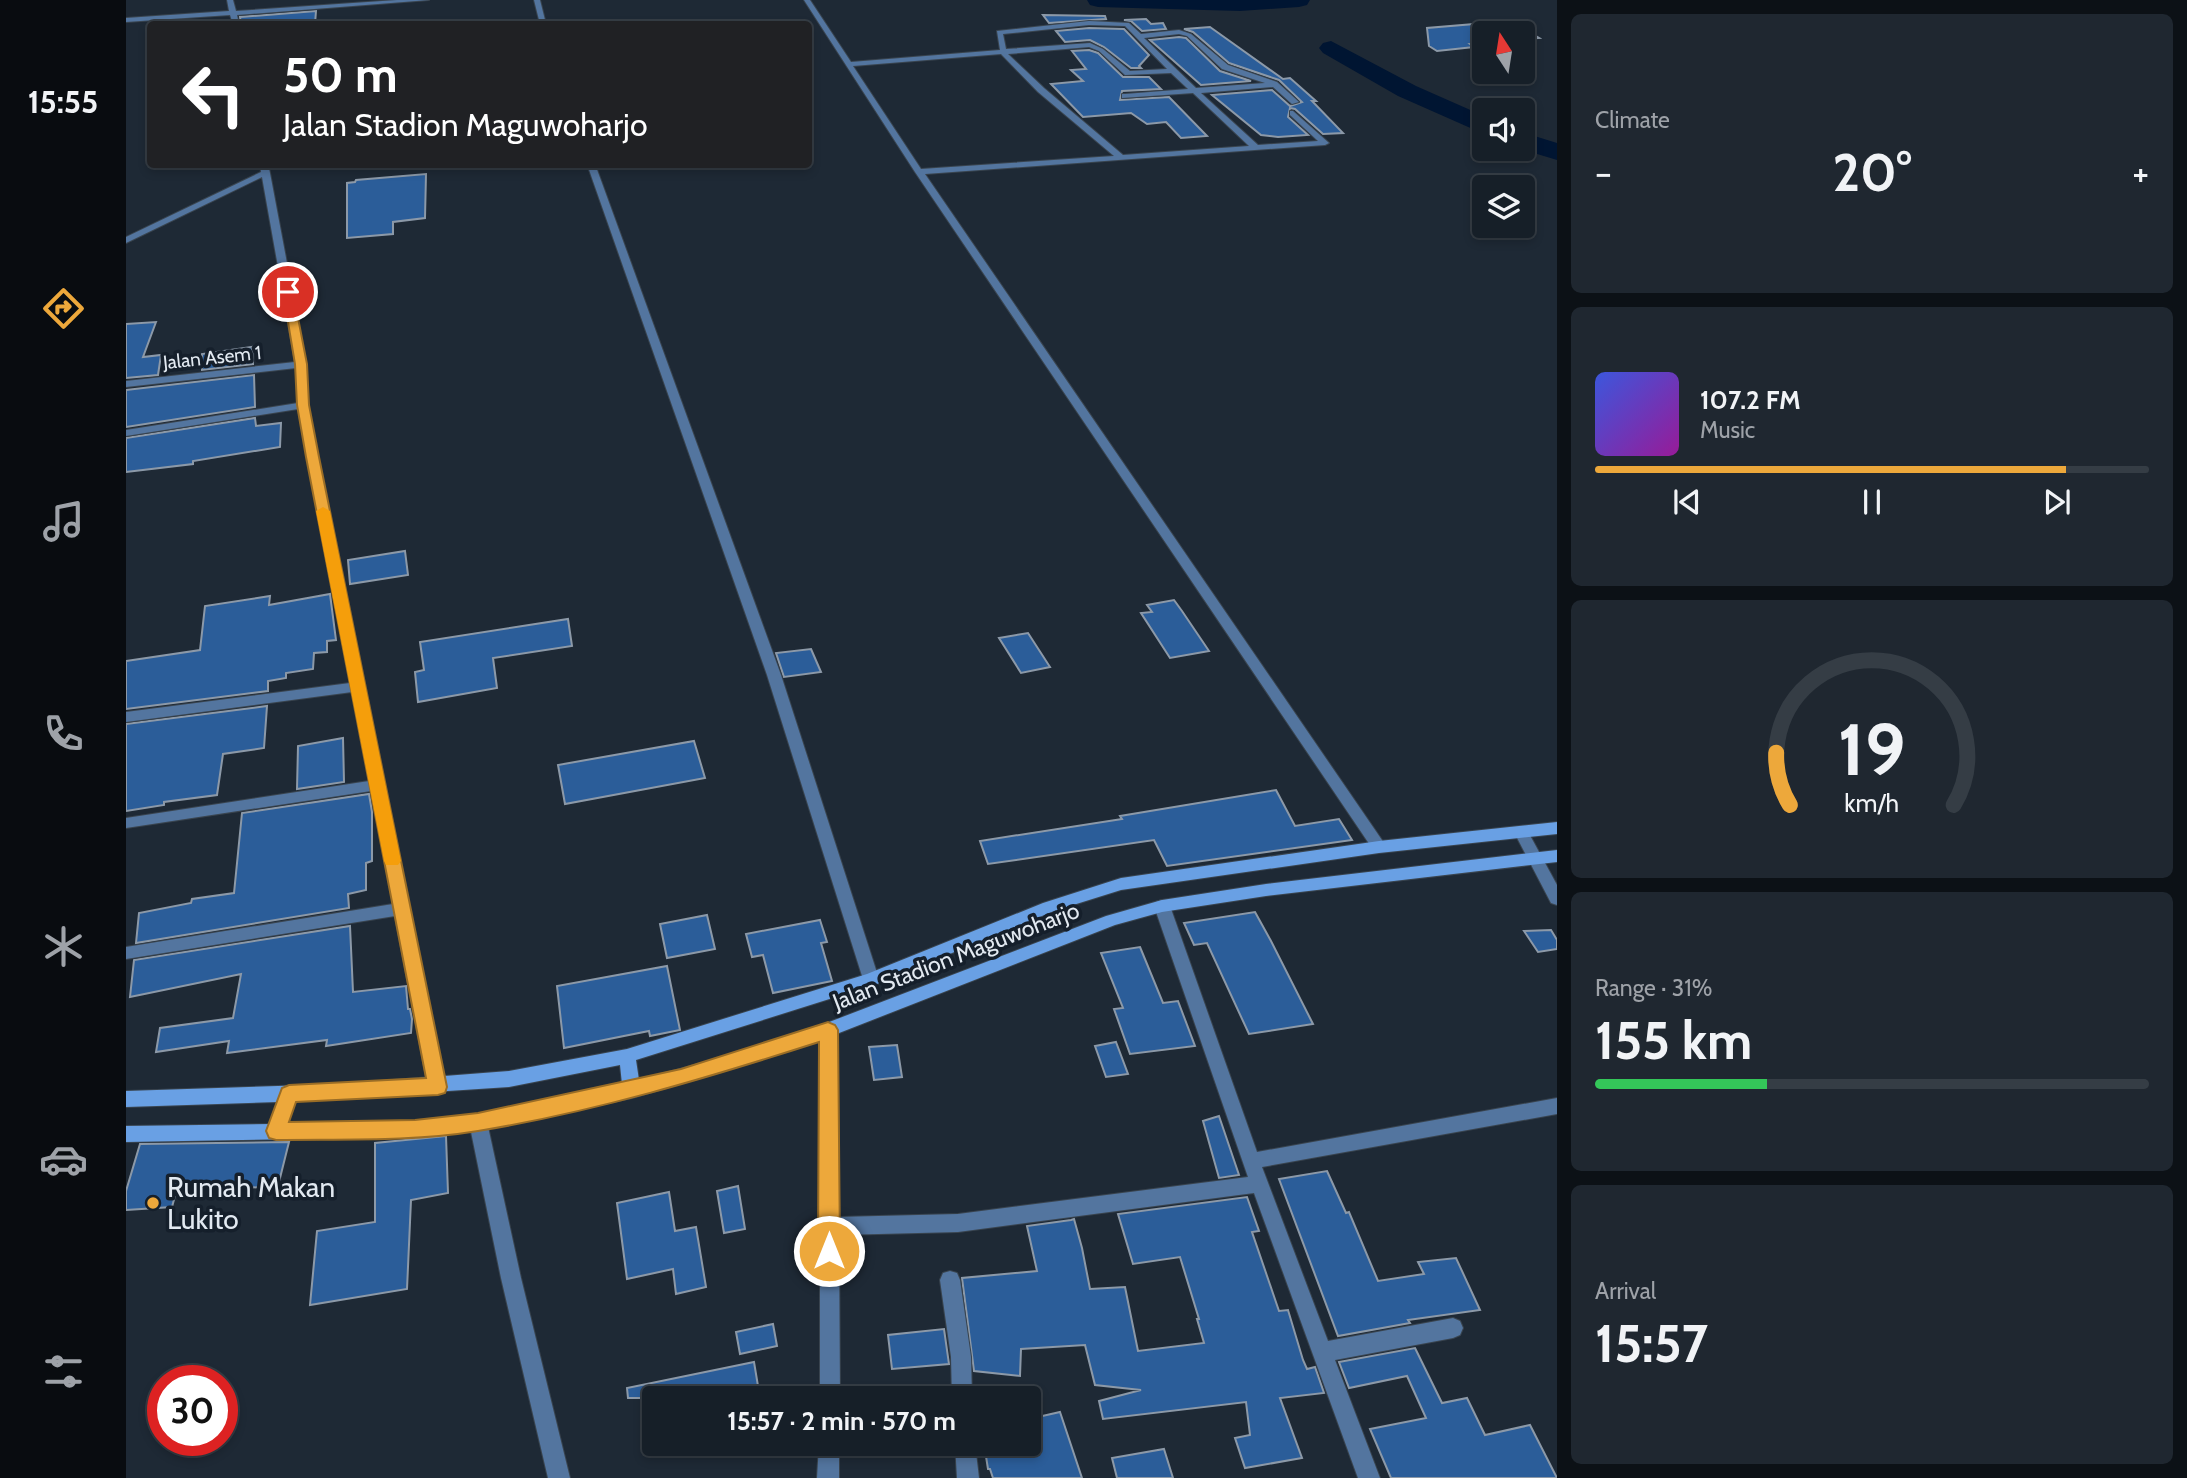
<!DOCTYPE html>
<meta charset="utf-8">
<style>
body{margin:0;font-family:Cabin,sans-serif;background:#1f2730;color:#f1f3f6;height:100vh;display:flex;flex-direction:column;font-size:26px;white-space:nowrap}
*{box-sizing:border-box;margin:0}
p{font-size:23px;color:#9ea2a8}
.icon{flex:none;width:38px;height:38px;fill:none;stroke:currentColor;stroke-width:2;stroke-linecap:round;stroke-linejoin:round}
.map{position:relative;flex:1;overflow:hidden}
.drawer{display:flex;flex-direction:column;gap:14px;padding:14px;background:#0c1116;width:630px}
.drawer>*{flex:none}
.top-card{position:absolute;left:21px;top:21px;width:665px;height:147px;border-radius:7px;box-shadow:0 4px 10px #0003,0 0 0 2px #353d45;background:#202124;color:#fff;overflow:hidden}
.needle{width:46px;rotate:348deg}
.fabs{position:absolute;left:1346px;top:21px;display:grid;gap:14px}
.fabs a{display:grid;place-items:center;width:63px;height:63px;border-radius:7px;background:#161f28;box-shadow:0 4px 10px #0003,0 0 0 2px #353d45;font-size:35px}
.speed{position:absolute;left:21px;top:1365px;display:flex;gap:14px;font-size:35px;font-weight:700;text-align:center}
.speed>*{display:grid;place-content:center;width:91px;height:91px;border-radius:50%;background:#161f28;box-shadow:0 4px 10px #0003,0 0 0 2px #353d45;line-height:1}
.speed .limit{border:10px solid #d22;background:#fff;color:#111}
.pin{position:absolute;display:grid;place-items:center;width:60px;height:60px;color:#fff;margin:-30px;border:4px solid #fff;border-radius:50%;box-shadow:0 2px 7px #0007}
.me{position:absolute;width:77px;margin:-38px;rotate:0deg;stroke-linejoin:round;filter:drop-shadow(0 0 5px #0008)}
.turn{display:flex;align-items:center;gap:24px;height:147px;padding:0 21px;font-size:32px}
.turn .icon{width:91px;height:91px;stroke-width:2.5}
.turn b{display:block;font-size:49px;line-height:60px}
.big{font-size:52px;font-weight:800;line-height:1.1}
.drawer .card{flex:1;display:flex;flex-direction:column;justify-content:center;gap:10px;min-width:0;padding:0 24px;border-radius:10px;background:#1f2730}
.drawer .dial{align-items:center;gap:0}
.dial svg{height:182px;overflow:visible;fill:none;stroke:#353d45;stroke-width:7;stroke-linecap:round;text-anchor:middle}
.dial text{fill:#f1f3f6;stroke:none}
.song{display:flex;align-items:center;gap:21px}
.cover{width:84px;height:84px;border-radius:10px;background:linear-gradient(135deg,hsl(230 70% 55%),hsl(300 70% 35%))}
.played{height:7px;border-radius:4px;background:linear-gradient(90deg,#eda83b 85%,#353d45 85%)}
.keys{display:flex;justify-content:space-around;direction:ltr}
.heat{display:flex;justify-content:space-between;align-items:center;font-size:38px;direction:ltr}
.charge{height:10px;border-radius:5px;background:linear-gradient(90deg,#34c759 31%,#353d45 0)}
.trip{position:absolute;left:516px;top:1386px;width:399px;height:70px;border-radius:7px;background:#161f28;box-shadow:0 4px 10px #0003,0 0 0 2px #353d45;font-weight:800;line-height:70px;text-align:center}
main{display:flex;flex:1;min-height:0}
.tab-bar{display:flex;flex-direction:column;width:126px;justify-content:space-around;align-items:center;background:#090c10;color:#9ea2a8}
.tab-bar .icon{width:49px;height:49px}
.tab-bar .current{color:#eda83b}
.tab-bar b{font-size:32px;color:#f1f3f6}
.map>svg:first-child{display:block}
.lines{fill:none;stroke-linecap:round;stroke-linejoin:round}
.river{fill:#001532;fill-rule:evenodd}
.building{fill:#2b5d99;stroke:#8c99a8;stroke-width:2}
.minor-casing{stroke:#39444f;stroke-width:2}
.secondary-casing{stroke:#39444f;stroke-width:2}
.minor{fill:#53759f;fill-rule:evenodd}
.secondary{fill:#69a0e4;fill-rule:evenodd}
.route{fill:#eda83b;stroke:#9a6d26;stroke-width:2}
.slow{fill:#f59e0b}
.poi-dot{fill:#eda83b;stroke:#151f2b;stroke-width:2.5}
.labels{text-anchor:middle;stroke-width:7;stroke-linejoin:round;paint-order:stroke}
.far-street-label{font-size:19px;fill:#e2e9f1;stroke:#151f2b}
.street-label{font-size:23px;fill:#e2e9f1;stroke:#151f2b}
.near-poi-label{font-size:28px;fill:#e2e9f1;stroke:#151f2b;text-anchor:start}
</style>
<main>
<nav class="tab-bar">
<b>15:55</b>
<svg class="icon current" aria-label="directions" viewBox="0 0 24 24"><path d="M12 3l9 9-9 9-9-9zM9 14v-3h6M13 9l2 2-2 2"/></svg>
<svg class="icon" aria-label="music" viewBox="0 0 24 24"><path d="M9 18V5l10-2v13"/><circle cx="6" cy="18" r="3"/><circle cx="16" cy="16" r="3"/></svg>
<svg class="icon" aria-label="phone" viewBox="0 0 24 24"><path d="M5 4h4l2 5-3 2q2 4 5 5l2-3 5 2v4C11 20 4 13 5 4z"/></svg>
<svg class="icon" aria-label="climate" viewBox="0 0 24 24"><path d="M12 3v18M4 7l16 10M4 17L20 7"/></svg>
<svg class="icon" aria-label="car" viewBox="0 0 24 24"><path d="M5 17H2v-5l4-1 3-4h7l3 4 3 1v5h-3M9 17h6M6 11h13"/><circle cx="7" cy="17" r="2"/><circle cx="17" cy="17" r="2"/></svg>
<svg class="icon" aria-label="filters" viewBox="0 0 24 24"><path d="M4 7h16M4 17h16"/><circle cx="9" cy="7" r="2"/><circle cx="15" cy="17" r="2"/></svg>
</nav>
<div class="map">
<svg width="1431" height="1478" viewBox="0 0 1431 1478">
<rect width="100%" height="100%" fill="#1e2935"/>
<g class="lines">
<path class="river" d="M961,0h223l-3,5 -8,2 -59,4 -142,-4 -8,-2z
M1205,41l85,45 68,30v18l-86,-38 -75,-43 -4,-5 4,-5z
M1396,132l35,11v17l-36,-11z"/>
</g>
<path class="building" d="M190,11l-1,13h-74l-1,-7z
M917,15l62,1 1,3 -57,4z
M1020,19l5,5 12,-1 3,6 -24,2 -11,-10 -7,-1z
M1384,21l29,17 -17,1v-6h-38v10l-14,1 4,3 -37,4 -8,-5 -2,-18z
M1084,27l73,52 7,-1 26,23h-4l31,32 -20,1 -28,-25 -5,-1 -2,9 20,18 -30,2 -17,-2 -49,-40 60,-5 18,16 12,-4 -23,-22 -50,-17 -36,-31 -9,-3z
M963,28l35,1 25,26 -10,11 2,2h-10l-27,-21 -14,-7 -25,2 -9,-11z
M1053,37l7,1 34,33 31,10 -50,4 -51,-45z
M963,50l9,3 25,24h26l12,12 -39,2 -2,9 49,-3 38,39 -26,2 -15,-16 -19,2 -16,-11 -48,4 -32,-33 32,-3 -12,-11 15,-1 -14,-18z
M300,174l-1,44 -32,4v12l-46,4v-55l8,-1 1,-2z
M30,322l-13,35 18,-2 -3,20 -32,3v-54z
M126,347l1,17 -51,6v-16z
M128,375l1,32 -129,20v-37z
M129,418l1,8 25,-3 -1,24 -87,14v3l-67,8v-34z
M279,551l3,24 -58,9 -2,-24z
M204,594l6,46 -9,1v11l-13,1 -1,16 -27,4v5l-18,3v10l-142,18v-48l74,-11 5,-44 65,-10 -1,9z
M1048,600l8,11 27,40 -39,7 -29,-45 11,-1 -5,-7z
M442,619l4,27 -79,12 4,30 -79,14 -3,-30 9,-2 -4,-28z
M902,633l22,34 -29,6 -22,-35z
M685,649l10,23 -37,5 -8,-24z
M141,706l-3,42 -41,6 -6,41 -53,7v3l-38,6v-87z
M217,738l1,44 -47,7 1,-43z
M568,741l11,37 -140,26 -7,-39z
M1150,790l19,36 44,-7 13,21 -185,26 -13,-26 -166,24 -8,-23 142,-22 -2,-3z
M243,794l3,18v49l-6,2v27l-18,4 1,14 -213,35 3,-30 52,-10 1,-4 42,-6 8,-80z
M1129,912l16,29 42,83 -64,10 -42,-91 -13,2 -10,-22z
M581,915l8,34 -48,9 -7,-34z
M694,920l7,22 -6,1 11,38 -59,12 -10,-38 -11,2 -6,-23z
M224,926l3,66 53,-6 2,23h2l2,10 -1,14 -85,13 1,-6 -100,13 2,-12 -73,11 4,-24 73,-10 8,-44 -111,23 4,-37z
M1425,930l6,10v9l-19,3 -14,-21z
M1014,947l23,56 15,-2 17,45 -65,8 -16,-45 9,-1 -22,-55z
M541,966l13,64 -30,6 -1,-5 -85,17 -7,-62z
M990,1042l12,32 -22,3 -11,-31z
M771,1045l5,32 -28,3 -5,-33z
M1093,1116l20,59 -20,3 -16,-57z
M320,1136l2,57 -37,7 -4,89 -97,16 7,-74 58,-9v-79z
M163,1142l-11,44 -102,6 -4,15 -46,3v-19l14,-47z
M1201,1171l19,42 3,-1 29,69 46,-7 -6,-12 38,-4 24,52 -72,10 2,3 -72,13 -59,-157z
M612,1186l7,43 -21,4 -7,-42z
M543,1192l6,39 21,-4 10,60 -30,7 -3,-25 -46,10 -10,-76z
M1121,1197l12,34 -7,1 27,79 9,-1 15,50 4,9 8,-2 9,26 -44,5 22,60 -57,10 -10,-30 15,-3 -4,-33 -143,17 -4,-18 42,-11 -46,-5 -10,-40 -64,4 -1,27 -46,-5 -12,-93 75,-7 -10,-45 44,-6 3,-1 8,29 8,41 35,-2 13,64 66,-8 -7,-24h2l-19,-62 -47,7 -15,-50z
M647,1324l4,22 -37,8 -4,-22z
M818,1329l5,35 -57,5 -4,-34z
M1289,1348l27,55 25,-5 18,37 45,-10 27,53h-166l-21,-49 56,-11 -19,-42 -58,12 -10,-26z
M628,1362l6,36h-132l-1,-10z
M934,1412l22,66h-89l-3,-9h-2l-4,-25h45v-25z
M1038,1449l9,29h-56l-5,-20z"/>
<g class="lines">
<defs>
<path id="minor" d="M101,0h6l3,11 161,-11h32l-192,15 2,9h-6l-3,-9 -104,7v-4l103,-7z
M408,0h6l6,24h-6z
M678,0h6l41,62 149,-12 -3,-19 92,-10 40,2 12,11 38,-4 12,4 37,31 49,17 22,20 -7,2 -19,-17 -72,6 57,52 60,-4 -28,-26v-4h3l36,32 -4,2 -400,29 459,669 3,4 -3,4h-10l-459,-679zM963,25l36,1 42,43 -37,2 -27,-22 -13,-6 -84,6 -3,-15zM1053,34l8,2 35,33 43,14 -69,5 -52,-50zM963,47l10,4 26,24 46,-2 17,16 -63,5h-3v4l71,-5 56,53 -126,9 -79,-67 -36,-34zM875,54l37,38 76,64 -193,13 -68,-103z
M134,164h8l2,9 36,191 2,41 10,52 128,630 -3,5 -6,3 -6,-3 -3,-5 -33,-171 -269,43v-12l267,-43 -22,-113 -245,37v-10l243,-37 -17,-89 -226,30v-10l224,-29 -52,-274 -172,27v-6l172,-27 -2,-35 -170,19v-6l169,-19 -33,-185 -136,66v-6l135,-65z
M461,164h8l186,511 98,304 -2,5 -6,2 -6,-2 -2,-5 -96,-304z
M1395,826l5,2 31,57v20l-6,-2 -37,-71 2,-4z
M1036,900l6,2 2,4 87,246 300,-54v16l-295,53 66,174 125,-23 7,3 3,7 -3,7 -7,3 -118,22 45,118h-22l-104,-285 -296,39 -119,3 1,163h-20v-368l2,-5 6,-2 6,2 2,5 2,187 120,-3 290,-37 -94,-271 2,-4z
M352,1114l6,2 3,6 34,156 49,200h-22l-47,-200 -32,-156 3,-6z
M824,1271l7,2 3,7 11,77 1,41h-20l-1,-41 -11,-77 3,-7z
M693,1444h20v34h-22z
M829,1444h20l4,34h-22z"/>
<path id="secondary" d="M1431,822v12l-178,19 -258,37 -67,21 -177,73 -241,76 3,20 85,-23 100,-33 282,-108 56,-16 104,-16 291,-34v12l-291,34 -104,16 -47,13 -281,110 -110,36 -92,27 -154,32 -63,7 -289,5v-16l144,-2 7,-22 -151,5v-16l215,-7 168,-13 118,-22 240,-75 176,-71 78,-25 258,-37zM494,1065l2,19 -144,30 -63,7 -127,2 7,-22 214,-14z"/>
</defs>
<use href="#minor" class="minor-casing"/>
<use href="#secondary" class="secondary-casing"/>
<use href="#minor" class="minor"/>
<use href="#secondary" class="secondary"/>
</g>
<path class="route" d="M162,288l5,4 14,72 2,41 10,52 128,630 -2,6 -7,2 -142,7 -7,20 126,-2 63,-7 203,-44 147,-47 7,3 3,5 2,221 -3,7 -8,3 -7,-3 -4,-7 1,-209c-112,36 -225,70 -341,89 -66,11 -135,8 -202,9l-7,-2 -3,-7 16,-43 7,-3 137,-7 -120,-621 -9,-52 -2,-41 -12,-72z"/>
<path class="slow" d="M197,507l7,4 71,350 -3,4h-12l-2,-4 -68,-350z"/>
<circle class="poi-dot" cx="27" cy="1203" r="7"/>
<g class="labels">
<g class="far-street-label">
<text transform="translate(86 357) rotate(-6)" y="7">Jalan Asem 1</text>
</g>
<g class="street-label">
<text transform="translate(830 956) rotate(-21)" y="8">Jalan Stadion Maguwoharjo</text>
</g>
<g class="near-poi-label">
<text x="41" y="1197">Rumah Makan<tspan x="41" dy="32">Lukito</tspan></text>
</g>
</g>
</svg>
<div class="fabs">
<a><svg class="needle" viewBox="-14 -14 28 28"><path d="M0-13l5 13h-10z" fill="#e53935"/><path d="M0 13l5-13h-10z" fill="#9ea2a8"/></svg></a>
<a><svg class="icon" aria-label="sound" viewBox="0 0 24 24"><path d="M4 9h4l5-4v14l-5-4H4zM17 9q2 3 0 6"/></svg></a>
<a><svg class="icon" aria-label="layers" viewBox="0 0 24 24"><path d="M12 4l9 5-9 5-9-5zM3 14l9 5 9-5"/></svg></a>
</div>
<div class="speed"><div class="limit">30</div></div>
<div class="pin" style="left:162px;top:292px;background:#d93025"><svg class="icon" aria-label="arrive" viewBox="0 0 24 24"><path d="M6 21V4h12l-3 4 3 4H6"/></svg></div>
<svg class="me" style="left:703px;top:1251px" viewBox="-20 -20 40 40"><circle r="17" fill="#eda83b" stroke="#fff" stroke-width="3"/><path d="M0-11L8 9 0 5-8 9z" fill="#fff"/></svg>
<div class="trip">15:57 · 2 min · 570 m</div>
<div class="top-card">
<div class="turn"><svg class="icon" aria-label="left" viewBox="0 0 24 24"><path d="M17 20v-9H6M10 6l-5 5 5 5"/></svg><div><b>50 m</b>Jalan Stadion Maguwoharjo</div></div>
</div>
</div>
<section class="drawer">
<div class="card"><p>Climate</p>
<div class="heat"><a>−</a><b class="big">20°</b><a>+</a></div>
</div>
<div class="card">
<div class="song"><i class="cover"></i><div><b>107.2 FM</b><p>Music</p></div></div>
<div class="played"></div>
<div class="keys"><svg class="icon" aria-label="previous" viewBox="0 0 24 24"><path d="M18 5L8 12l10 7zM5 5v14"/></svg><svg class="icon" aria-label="pause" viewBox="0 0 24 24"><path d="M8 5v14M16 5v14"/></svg><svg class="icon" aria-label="next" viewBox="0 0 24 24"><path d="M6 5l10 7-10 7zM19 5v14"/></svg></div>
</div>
<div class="card dial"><svg viewBox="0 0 100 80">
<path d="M14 69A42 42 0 1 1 86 69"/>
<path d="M14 69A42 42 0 0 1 8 46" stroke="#eda83b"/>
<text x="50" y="56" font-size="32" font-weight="700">19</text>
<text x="50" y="72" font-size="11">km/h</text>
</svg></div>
<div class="card"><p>Range · 31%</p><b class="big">155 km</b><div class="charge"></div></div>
<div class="card"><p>Arrival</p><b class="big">15:57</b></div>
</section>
</main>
